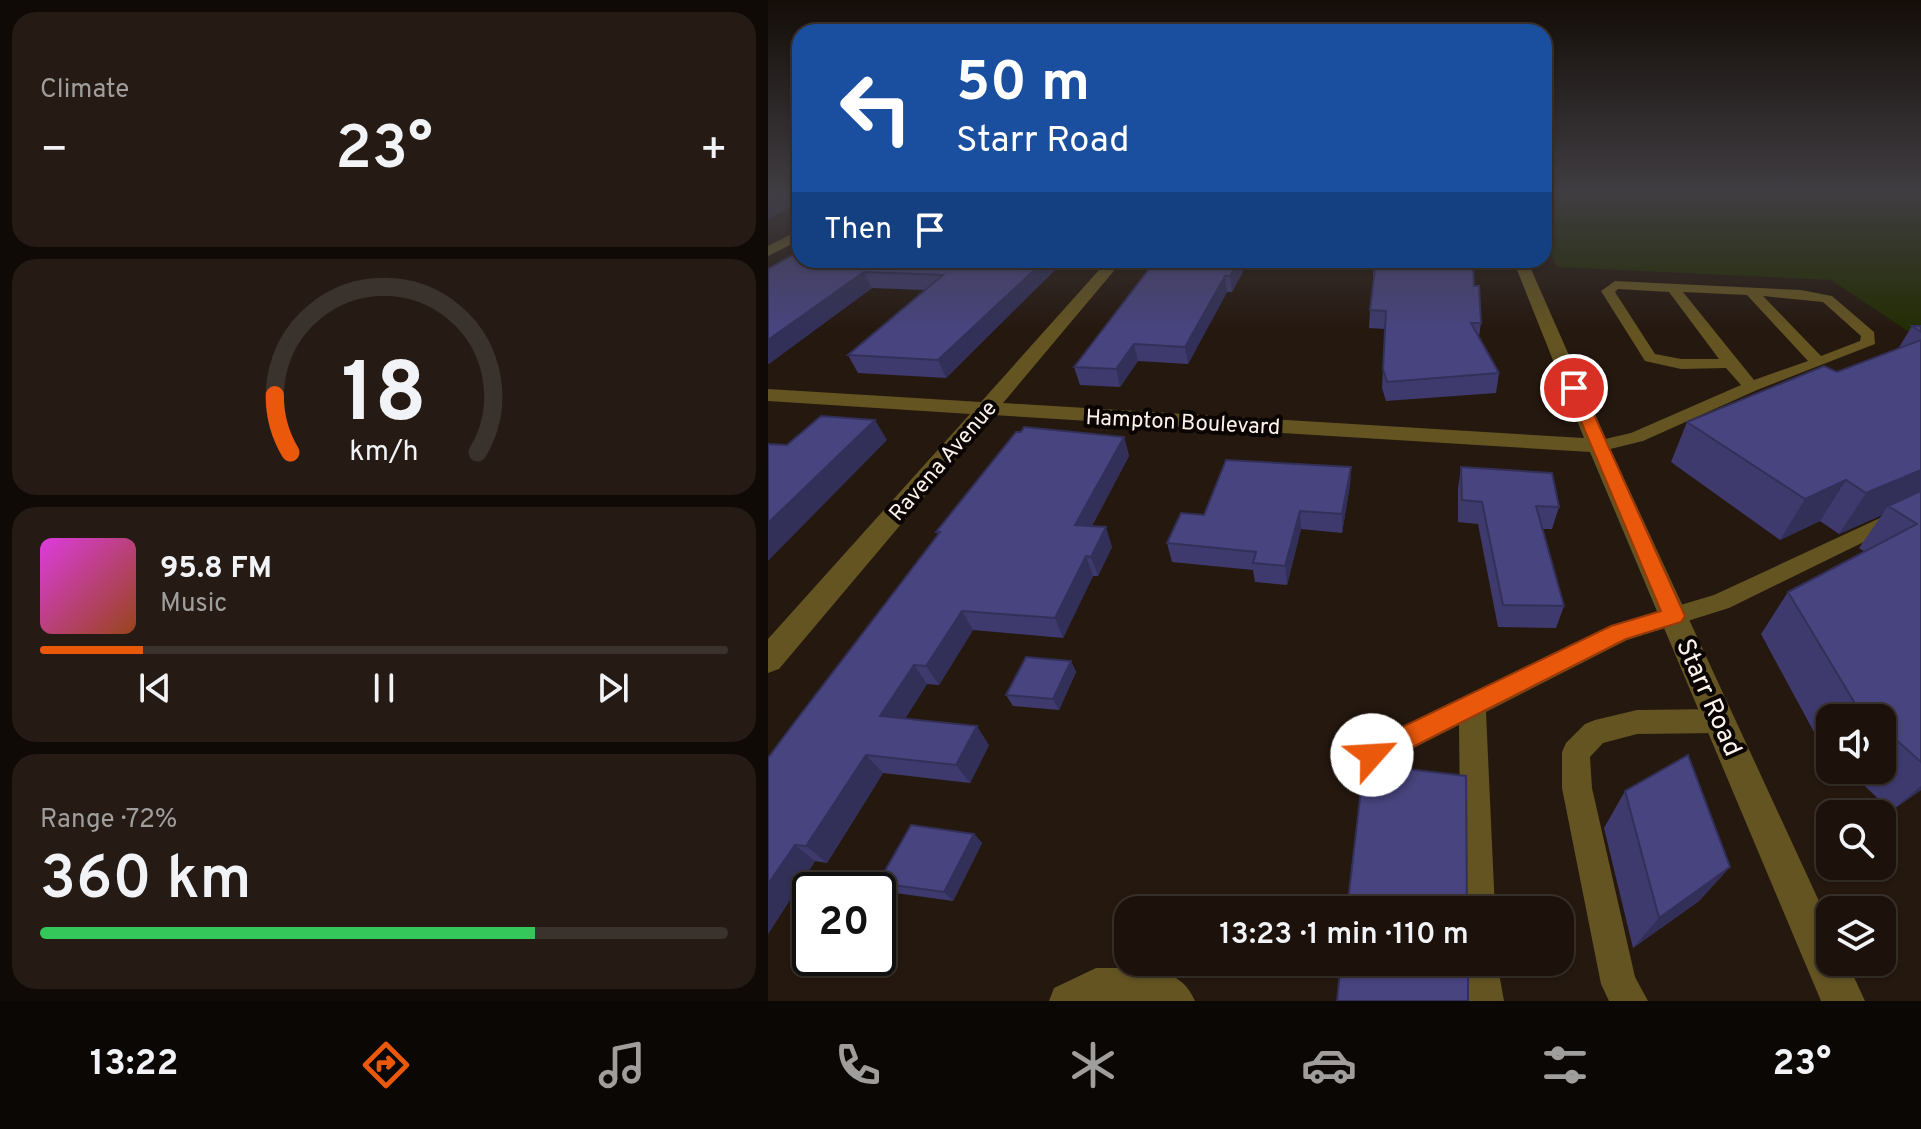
<!DOCTYPE html>
<meta charset="utf-8">
<style>
body{margin:0;font-family:Overpass,sans-serif;background:#251b14;color:#f1f3f6;height:100vh;display:flex;flex-direction:column;font-size:30px;white-space:nowrap}
*{box-sizing:border-box;margin:0}
p{font-size:26px;color:#a09e9d}
.icon{flex:none;width:44px;height:44px;fill:none;stroke:currentColor;stroke-width:2;stroke-linecap:round;stroke-linejoin:round}
.map{position:relative;flex:1;overflow:hidden}
.panel{display:flex;flex-direction:column;gap:12px;padding:12px;background:#0f0a06;width:768px}
.panel>*{flex:none}
.banner{position:absolute;left:24px;top:24px;width:760px;height:244px;border-radius:24px;box-shadow:0 2px 6px #0004,0 0 0 2px #3a322c;background:#1a4fa0;color:#fff;overflow:hidden}
.buttons{position:absolute;left:1048px;top:704px;display:grid;gap:16px}
.buttons a{display:grid;place-items:center;width:80px;height:80px;border-radius:16px;background:#1c120b;box-shadow:0 2px 6px #0004,0 0 0 2px #3a322c;font-size:40px}
.speed{position:absolute;left:24px;top:872px;display:flex;gap:16px;font-size:40px;font-weight:700;text-align:center}
.speed>*{display:grid;place-content:center;width:104px;height:104px;border-radius:50%;background:#1c120b;box-shadow:0 2px 6px #0004,0 0 0 2px #3a322c;line-height:1}
.speed .limit{border:4px solid #111;border-radius:12px;background:#fff;color:#111}
.pin{position:absolute;display:grid;place-items:center;width:68px;height:68px;color:#fff;margin:-34px;border:4px solid #fff;border-radius:50%;box-shadow:0 2px 8px #0007}
.me{position:absolute;width:88px;margin:-44px;rotate:64deg;stroke-linejoin:round;filter:drop-shadow(0 0 6px #0008)}
.turn{display:flex;align-items:center;gap:28px;height:168px;padding:0 32px;font-size:36px}
.turn .icon{width:104px;height:104px;stroke-width:2.5}
.turn b{display:block;font-size:56px;line-height:68px}
.then{display:flex;align-items:center;height:76px;padding:0 32px;background:#0003;gap:16px;font-size:30px}
.big{font-size:60px;font-weight:600;line-height:1.1}
.panel .widget{flex:1;display:flex;flex-direction:column;justify-content:center;gap:12px;min-width:0;padding:0 28px;border-radius:24px;background:#251b14}
.panel .dial{align-items:center;gap:0}
.dial svg{height:208px;overflow:visible;fill:none;stroke:#3a322c;stroke-width:7;stroke-linecap:round;text-anchor:middle}
.dial text{fill:#f1f3f6;stroke:none}
.song{display:flex;align-items:center;gap:24px}
.cover{width:96px;height:96px;border-radius:12px;background:linear-gradient(135deg,hsl(300 70% 55%),hsl(20 70% 35%))}
.played{height:8px;border-radius:4px;background:linear-gradient(90deg,#ea580c 15%,#3a322c 15%)}
.keys{display:flex;justify-content:space-around;direction:ltr}
.heat{display:flex;justify-content:space-between;align-items:center;font-size:44px;direction:ltr}
.charge{height:12px;border-radius:6px;background:linear-gradient(90deg,#34c759 72%,#3a322c 0)}
.trip{position:absolute;left:346px;top:896px;width:460px;height:80px;border-radius:24px;background:#1c120b;box-shadow:0 2px 6px #0004,0 0 0 2px #3a322c;font-weight:600;line-height:80px;text-align:center}
.tab-bar{display:flex;height:128px;justify-content:space-around;align-items:center;background:#0b0704;color:#a09e9d}
.tab-bar .icon{width:56px;height:56px}
.tab-bar .selected{color:#ea580c}
.tab-bar b{font-size:36px;color:#f1f3f6}
main{display:flex;flex:1;min-height:0}
.map>svg:first-child{display:block}
.green{fill:#232d03}
.lines{fill:none;stroke-linecap:round;stroke-linejoin:round}
.lane{fill:#635422;fill-rule:evenodd}
.street{fill:#635422;fill-rule:evenodd}
.wall{fill:#3e3a6d}
.shaded-wall{fill:#323059}
.building{fill:#48447f;stroke:#323059;stroke-width:2}
.route{fill:#ea580c;stroke:#983908;stroke-width:2}
.labels{text-anchor:middle;stroke-width:8;stroke-linejoin:round;paint-order:stroke}
.street-label{font-size:22px;fill:#fcf3ec;stroke:#0a0503}
.near-street-label{font-size:26px;fill:#fcf3ec;stroke:#0a0503}
</style>
<main>
<section class="panel">
<div class="widget"><p>Climate</p>
<div class="heat"><a>−</a><b class="big">23°</b><a>+</a></div>
</div>
<div class="widget dial"><svg viewBox="0 0 100 80">
<path d="M14 69A42 42 0 1 1 86 69"/>
<path d="M14 69A42 42 0 0 1 8 47" stroke="#ea580c"/>
<text x="50" y="56" font-size="32" font-weight="700">18</text>
<text x="50" y="72" font-size="11">km/h</text>
</svg></div>
<div class="widget">
<div class="song"><i class="cover"></i><div><b>95.8 FM</b><p>Music</p></div></div>
<div class="played"></div>
<div class="keys"><svg class="icon" aria-label="previous" viewBox="0 0 24 24"><path d="M18 5L8 12l10 7zM5 5v14"/></svg><svg class="icon" aria-label="pause" viewBox="0 0 24 24"><path d="M8 5v14M16 5v14"/></svg><svg class="icon" aria-label="next" viewBox="0 0 24 24"><path d="M6 5l10 7-10 7zM19 5v14"/></svg></div>
</div>
<div class="widget"><p>Range · 72%</p><b class="big">360 km</b><div class="charge"></div></div>
</section>
<div class="map">
<svg width="1153" height="1001" viewBox="0 0 1153 1001">
<rect width="100%" height="100%" fill="#25180f"/>
<path class="green" d="M776,190h377v150l-90,-60 -274,-13 -13,-28z"/>
<g class="lines">
<path class="lane" d="M847,281l186,9 31,6 42,36 1,12 -118,46 -114,51 -45,11 -6,-2 -3,-4 3,-4 39,-9 110,-48 -15,-17 -45,1 -36,-8 -44,-70zM850,289l51,3 50,67h-38l-26,-5 -40,-62zM915,292l64,3 61,66 -54,19zM995,296l60,6 38,34 -1,5 -39,15z
M1153,499v15l-192,94 -102,32 -141,72 9,198h-34l-2,-185 -77,39 -10,4 -10,-4 -4,-9 4,-9 248,-120 104,-31z
M952,709l10,3 4,9 -4,9 -10,3 -83,1 -34,9 -13,14 2,31 43,189 13,24h-39l-8,-17 -39,-196v-36l4,-9 19,-19 10,-4 42,-10z
M695,962h34l7,39h-36z
M328,968c36,1 83,-7 99,33h-146l5,-13z"/>
<path class="street" d="M32,230v10l-32,16v-10z
M340,260h15l-120,143 581,35 -71,-178h14l82,186 221,479v37h17l18,39h-44l-231,-549 -597,-37 -214,254 -11,4v-34l202,-225 -202,-13v-12l213,13z"/>
</g>
<path class="wall" d="M32,260h265l-119,118 -88,-5 -10,-18 77,-65 -53,-2 -104,76v-95z
M388,260h99l-2,2h-5l-16,30h-5l-39,72 -50,-3 -18,26 -40,-2 -6,-18z
M697,266l9,20 7,37 -2,14 20,36 -3,20 -110,8 -4,-13 3,-59 -16,-1 1,-18 3,-24v-17z
M1144,326h9v464l-30,21 -43,-41h34v-52h-52v35l-9,-8 -60,-111 27,-42 77,-40 -6,-4 23,-33 -43,19 -19,-13 -40,19 -109,-78 16,-40 150,-50 61,-23z
M356,437l5,19 -37,70 20,21 -14,29h-5l-30,62 -90,-8 -34,55 -12,-1 -22,35 84,26 -19,38 -87,-10 -56,90 -12,-2 -47,73v-176l170,-223 -2,-3z
M583,467l-1,18 -8,48 -41,-4 -14,56 -32,-3 -2,-12 -81,-8 -5,-19 37,-28z
M693,467l98,40 -7,22h-9l21,77 -8,22 -58,-1 -20,-103 -20,-2v-33z
M303,661l5,11 -17,38 -46,-4 -7,-11z
M857,791l105,76 -31,34 -66,47 -29,-120z
M206,834l8,9 -29,58 -65,-9 -10,-9z"/>
<path class="shaded-wall" d="M23,190h9v13l-32,16v-18z
M277,260h20l-119,118 -8,-18z
M471,260h9v2l-16,30 -2,-16z
M96,272l8,16 -103,76 -1,-1v-23z
M457,276l2,16 -39,72 -3,-17z
M366,344l4,17 -18,26 -4,-18z
M107,420l12,20 -119,121v-38z
M356,437l5,19 -47,88 -7,-19z
M583,467l-1,18 -8,48v-19z
M1153,470v28l-33,8 -6,9 -43,19 27,-41z
M1078,480l-26,41 -40,19 25,-41z
M532,511l1,18 -14,56 -2,-19z
M338,527l6,20 -14,29 -7,-19z
M318,556l7,20 -30,62 -8,-20z
M194,611l11,19 -34,55 -13,-19z
M303,661l5,11 -17,38 -6,-11z
M146,665l13,19 -32,50 -15,-18z
M209,726l12,19 -19,38 -14,-18z
M98,755l17,18 -56,90 -21,-17z
M1153,786v4l-30,21z
M206,834l8,9 -29,58 -9,-9z
M27,845l20,16 -47,73v-50z
M962,867l-31,34 -66,47 26,-30z"/>
<path class="building" d="M0,190h23l-23,11z
M32,251v9h245l-107,100 -90,-5 95,-80 -79,-3 -96,68v-71z
M388,260h83l-9,16h-5l-40,71 -51,-3 -18,25 -42,-2z
M606,260h91v6l8,1 1,19h5l2,37h-10l28,50 -112,9 -4,-13 3,-58 -16,-1 5,-41h-2z
M1144,326h9v6z
M1153,340v130l-55,23 -20,-13 -41,19 -118,-77 137,-56 13,6z
M53,416l54,4 -107,103v-79l19,1z
M256,427l100,10 -49,88 31,2 -15,30 -5,-1 -31,62 -93,-7 -36,55 -12,-1 -34,51 97,10 -21,39 -90,-10 -60,91 -11,-1 -27,39v-126l26,-35 146,-191h-4l80,-100h5z
M458,460l125,7 -9,47 -42,-3 -15,55 -32,-3 3,-11 -89,-9 14,-30 23,2z
M693,467l91,6 7,34 -23,-1 28,100 -61,-1 -21,-103 -20,-2z
M1153,491v271l-39,-35v-9h-11l-15,-13 -68,-113 129,-68 -29,-18z
M258,657l45,4 -18,38 -47,-4z
M920,755l42,112 -71,51 -34,-127z
M596,764l102,12 1,134h-120z
M143,825l63,9 -30,58 -66,-9z
M573,962h127v39h-131z"/>
<linearGradient id="sky" x2="0" y2="1"><stop stop-color="#140d08"/><stop offset="0.58" stop-color="#403d42"/><stop offset="1" stop-color="#403d42" stop-opacity="0"/></linearGradient>
<rect width="1153" height="330" fill="url(#sky)"/>
<path class="route" d="M806,384l8,4 103,228 -4,6 -55,17 -245,124 -9,4 -9,-4 -4,-8 4,-9 248,-120 50,-15 -94,-223z"/>
<g class="labels">
<g class="street-label">
<text transform="translate(415 421) rotate(3)" y="8">Hampton Boulevard</text>
<text transform="translate(174 460) rotate(-49)" y="8">Ravena Avenue</text>
</g>
<g class="near-street-label">
<text transform="translate(942 697) rotate(66)" y="9">Starr Road</text>
</g>
</g>
</svg>
<div class="buttons">
<a><svg class="icon" aria-label="sound" viewBox="0 0 24 24"><path d="M4 9h4l5-4v14l-5-4H4zM17 9q2 3 0 6"/></svg></a>
<a><svg class="icon" aria-label="search" viewBox="0 0 24 24"><circle cx="10" cy="10" r="6"/><path d="M15 15l6 6"/></svg></a>
<a><svg class="icon" aria-label="layers" viewBox="0 0 24 24"><path d="M12 4l9 5-9 5-9-5zM3 14l9 5 9-5"/></svg></a>
</div>
<div class="speed"><div class="limit">20</div></div>
<div class="pin" style="left:806px;top:388px;background:#d93025"><svg class="icon" aria-label="arrive" viewBox="0 0 24 24"><path d="M6 21V4h12l-3 4 3 4H6"/></svg></div>
<svg class="me" style="left:604px;top:755px" viewBox="-20 -20 40 40"><circle r="19" fill="#fff"/><path d="M0-13L10 11 0 6-10 11z" fill="#ea580c"/></svg>
<div class="trip">13:23 · 1 min · 110 m</div>
<div class="banner">
<div class="turn"><svg class="icon" aria-label="left" viewBox="0 0 24 24"><path d="M17 20v-9H6M10 6l-5 5 5 5"/></svg><div><b>50 m</b>Starr Road</div></div>
<div class="then">Then<svg class="icon" aria-label="arrive" viewBox="0 0 24 24"><path d="M6 21V4h12l-3 4 3 4H6"/></svg></div>
</div>
</div>
</main>
<nav class="tab-bar">
<b>13:22</b>
<svg class="icon selected" aria-label="directions" viewBox="0 0 24 24"><path d="M12 3l9 9-9 9-9-9zM9 14v-3h6M13 9l2 2-2 2"/></svg>
<svg class="icon" aria-label="music" viewBox="0 0 24 24"><path d="M9 18V5l10-2v13"/><circle cx="6" cy="18" r="3"/><circle cx="16" cy="16" r="3"/></svg>
<svg class="icon" aria-label="phone" viewBox="0 0 24 24"><path d="M5 4h4l2 5-3 2q2 4 5 5l2-3 5 2v4C11 20 4 13 5 4z"/></svg>
<svg class="icon" aria-label="climate" viewBox="0 0 24 24"><path d="M12 3v18M4 7l16 10M4 17L20 7"/></svg>
<svg class="icon" aria-label="car" viewBox="0 0 24 24"><path d="M5 17H2v-5l4-1 3-4h7l3 4 3 1v5h-3M9 17h6M6 11h13"/><circle cx="7" cy="17" r="2"/><circle cx="17" cy="17" r="2"/></svg>
<svg class="icon" aria-label="filters" viewBox="0 0 24 24"><path d="M4 7h16M4 17h16"/><circle cx="9" cy="7" r="2"/><circle cx="15" cy="17" r="2"/></svg>
<b>23°</b>
</nav>
